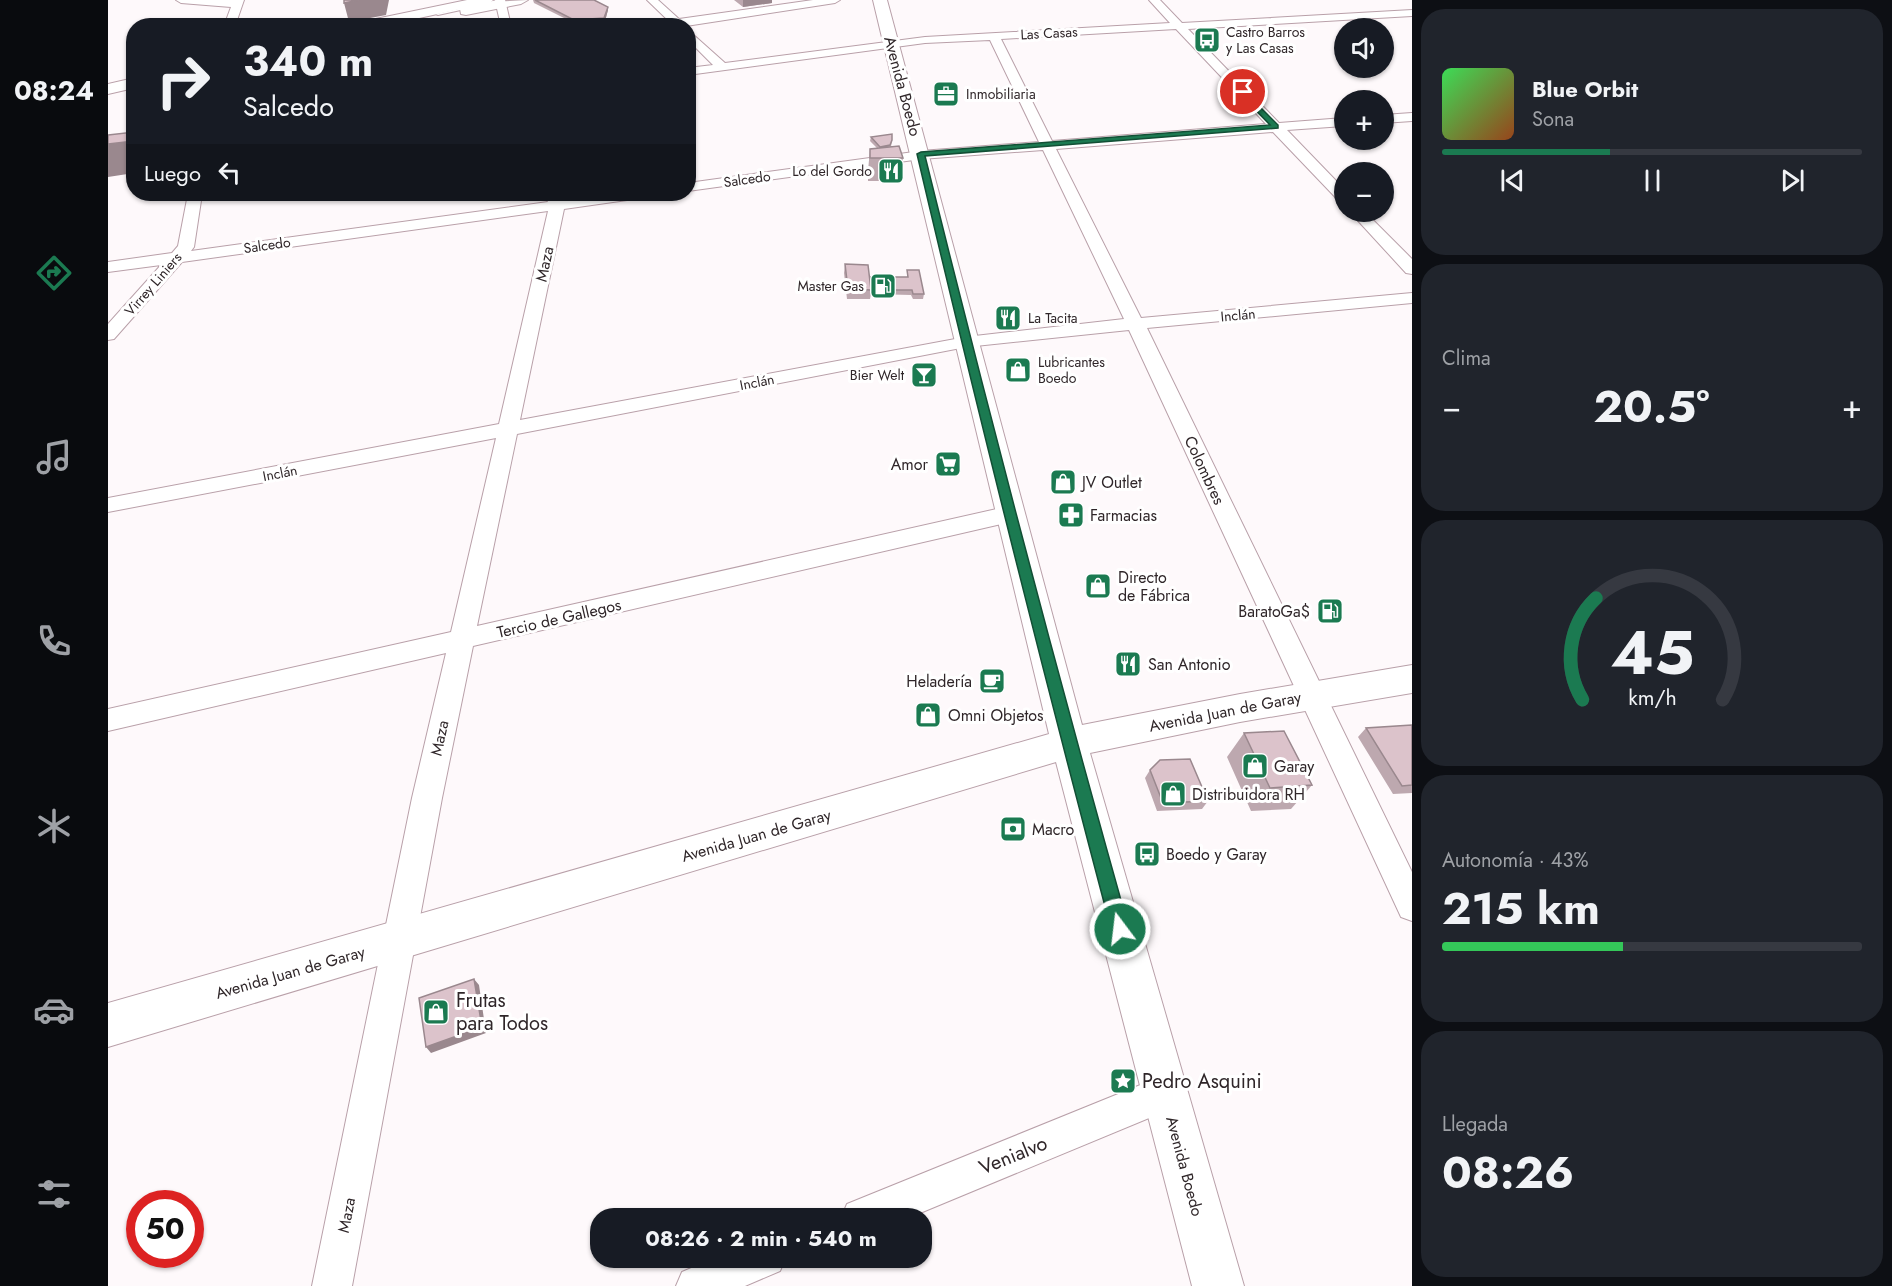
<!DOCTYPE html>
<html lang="es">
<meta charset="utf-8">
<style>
body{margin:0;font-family:Jost,sans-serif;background:#20242c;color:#f1f3f6;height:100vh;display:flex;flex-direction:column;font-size:22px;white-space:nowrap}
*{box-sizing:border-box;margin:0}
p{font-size:20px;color:#9ea1a6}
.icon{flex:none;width:33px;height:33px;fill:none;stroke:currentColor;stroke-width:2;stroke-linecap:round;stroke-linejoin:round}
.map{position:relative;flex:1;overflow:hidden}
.sheet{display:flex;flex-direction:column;gap:9px;padding:9px;background:#0d0f14;width:480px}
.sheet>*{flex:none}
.banner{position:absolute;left:18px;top:18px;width:570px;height:183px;border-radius:24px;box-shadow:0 2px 4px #0004;background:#171b24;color:#f1f3f6;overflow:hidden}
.tools{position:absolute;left:1226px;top:18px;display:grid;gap:12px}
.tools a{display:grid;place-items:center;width:60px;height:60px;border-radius:50%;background:#171b24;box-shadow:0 2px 4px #0004;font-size:30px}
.speed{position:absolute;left:18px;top:1190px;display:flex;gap:12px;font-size:30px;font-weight:700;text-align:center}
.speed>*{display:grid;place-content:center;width:78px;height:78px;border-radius:50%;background:#171b24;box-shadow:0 2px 4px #0004;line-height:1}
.speed .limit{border:9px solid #d22;background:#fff;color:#111}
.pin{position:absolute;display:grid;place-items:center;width:51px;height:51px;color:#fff;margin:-26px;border:3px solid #fff;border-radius:50%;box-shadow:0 2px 6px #0007}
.me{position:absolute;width:66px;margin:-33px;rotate:345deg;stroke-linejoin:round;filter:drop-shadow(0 0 4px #0008)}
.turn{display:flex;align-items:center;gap:21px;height:126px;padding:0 18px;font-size:27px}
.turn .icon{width:78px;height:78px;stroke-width:2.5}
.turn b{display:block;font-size:42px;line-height:51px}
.then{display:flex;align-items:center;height:57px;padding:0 18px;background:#0003;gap:12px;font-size:22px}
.big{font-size:45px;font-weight:700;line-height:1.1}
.sheet .tile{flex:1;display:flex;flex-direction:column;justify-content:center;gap:9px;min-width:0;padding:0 21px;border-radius:24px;background:#20242c}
.sheet .dial{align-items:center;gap:0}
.dial svg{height:156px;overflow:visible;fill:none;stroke:#363941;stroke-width:7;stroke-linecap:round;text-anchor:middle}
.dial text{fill:#f1f3f6;stroke:none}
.song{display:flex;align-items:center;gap:18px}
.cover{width:72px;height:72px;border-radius:9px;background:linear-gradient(135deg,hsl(130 70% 55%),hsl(20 70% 35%))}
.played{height:6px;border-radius:3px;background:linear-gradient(90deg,#1b7a51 40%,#363941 40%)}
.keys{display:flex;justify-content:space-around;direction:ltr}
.heat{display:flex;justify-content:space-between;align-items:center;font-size:33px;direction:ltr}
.charge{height:9px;border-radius:4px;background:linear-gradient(90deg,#34c759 43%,#363941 0)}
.trip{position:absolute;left:482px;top:1208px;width:342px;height:60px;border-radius:24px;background:#171b24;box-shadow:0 2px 4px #0004;font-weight:700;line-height:60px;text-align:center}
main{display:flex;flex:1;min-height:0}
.tab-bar{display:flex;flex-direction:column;width:108px;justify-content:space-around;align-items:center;background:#090b0e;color:#9ea1a6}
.tab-bar .icon{width:42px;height:42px}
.tab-bar .on{color:#1b7a51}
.tab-bar b{font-size:27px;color:#f1f3f6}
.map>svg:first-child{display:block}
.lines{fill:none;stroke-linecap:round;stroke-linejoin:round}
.lane-casing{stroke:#b9a0a9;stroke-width:2}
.street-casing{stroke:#b9a0a9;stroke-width:2}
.secondary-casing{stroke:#b9a0a9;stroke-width:2}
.lane{fill:#fff;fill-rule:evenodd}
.street{fill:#fff;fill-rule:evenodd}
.secondary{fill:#fff;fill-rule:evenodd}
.wall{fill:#bda8af}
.shaded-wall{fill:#9a888e}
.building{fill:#dcc3cb;stroke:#9a888e;stroke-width:1.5}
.route{fill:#1b7a51;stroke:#124f35;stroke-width:1.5}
.labels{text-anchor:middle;stroke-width:6;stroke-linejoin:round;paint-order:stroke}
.far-poi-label{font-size:14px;fill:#2f2629;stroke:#fff;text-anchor:start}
.far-street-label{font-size:14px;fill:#2f2629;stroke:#fff}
.street-label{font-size:16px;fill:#2f2629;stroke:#fff}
.poi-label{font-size:16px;fill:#2f2629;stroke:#fff;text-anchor:start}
.near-poi-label{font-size:20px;fill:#2f2629;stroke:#fff;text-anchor:start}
.near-street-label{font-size:20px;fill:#2f2629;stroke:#fff}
</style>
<main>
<nav class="tab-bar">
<b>08:24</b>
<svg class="icon on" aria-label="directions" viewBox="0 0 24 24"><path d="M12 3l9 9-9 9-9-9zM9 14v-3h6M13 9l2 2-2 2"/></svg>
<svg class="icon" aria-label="music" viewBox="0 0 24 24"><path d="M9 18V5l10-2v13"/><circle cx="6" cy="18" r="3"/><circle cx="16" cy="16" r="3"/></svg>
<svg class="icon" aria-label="phone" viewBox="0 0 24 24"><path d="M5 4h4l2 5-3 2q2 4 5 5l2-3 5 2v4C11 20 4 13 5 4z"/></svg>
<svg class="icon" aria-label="climate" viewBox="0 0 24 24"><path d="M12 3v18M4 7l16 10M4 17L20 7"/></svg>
<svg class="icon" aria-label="car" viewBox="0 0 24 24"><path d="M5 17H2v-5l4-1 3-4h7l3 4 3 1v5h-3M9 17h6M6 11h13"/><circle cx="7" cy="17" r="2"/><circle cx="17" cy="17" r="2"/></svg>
<svg class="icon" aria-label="filters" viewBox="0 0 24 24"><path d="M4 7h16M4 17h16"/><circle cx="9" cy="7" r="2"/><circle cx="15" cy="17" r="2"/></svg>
</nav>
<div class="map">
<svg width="1304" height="1286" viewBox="0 0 1304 1286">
<rect width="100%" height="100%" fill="#fef9fb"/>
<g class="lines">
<defs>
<path id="lane" d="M389,0h9l-68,15 -2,-1z"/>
<path id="street" d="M68,0h68l-9,26h-11l7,-19 -50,-4z
M387,0h10l6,26h-10z
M539,0h11l21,19 134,-19h27l-5,3 -149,23h-12z
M1041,0h11l22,23 230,-13v6l-224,13 91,94 65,-5v8l-57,4 57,59v13l-5,-1 -66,-69 -217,17 85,169 271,-25v10l-265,25 265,544v49l-11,-4 -272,-587 -163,17 -449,87 -40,192 533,-120 8,3 3,5 -3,5 -8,3 -537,124 -31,152 -90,488h-40l100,-488 34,-145 -338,78v-22l343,-77 45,-194 -388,74v-14l391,-74 49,-213 -366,51 -68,77 -6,1v-16l53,-59 -53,7v-10l64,-9 6,-7 10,-52h14l-8,53 -3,4 357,-49 -4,-8h14l4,6 50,-6h36l-2,3 -5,1 -77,11 -44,211 446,-83 158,-18 -81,-169 -122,9 -233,32v-8l233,-32 118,-9 -49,-102 -65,3 -237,32v-7l25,-3 -25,-25v-10l37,33 200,-26 245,-14zM1068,29l90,95 -214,17 -51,-102z
M1304,113v8l-29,2v-8z
M1242,212h15l47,47v15l-6,-1z
M1057,1075l13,5 5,13 -5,13 -270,112h-67l6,-14z
M609,1257h69l-6,14 -35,15h-69l6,-14z"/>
<path id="secondary" d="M359,0h26l-2,2 37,-2 -7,4 -55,11 -5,-1 -1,-5 -77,17h-29l7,-4z
M765,0h14l195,725 158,-31 172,-29v28l-172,29 -150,31 154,533h-52l-136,-524 -948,285v-44l941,-269z
M26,78v10l-26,6v-10z"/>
</defs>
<use href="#lane" class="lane-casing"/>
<use href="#street" class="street-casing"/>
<use href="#secondary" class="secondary-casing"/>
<use href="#lane" class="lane"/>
<use href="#street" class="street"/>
<use href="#secondary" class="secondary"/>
</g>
<path class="wall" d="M425,0h61l14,10 -3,11 -31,2 -40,-20z
M626,0h38v3l-29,4z
M763,137l21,3 -1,7 12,11 -3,23h-32v-10l2,-22 7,-1 -7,-7z
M737,264l25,13h37v-7l17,24 -1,5h-10l-2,-4 -40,-1 -1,5h-23l-3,-26z
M1304,725v68l-19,1 -35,-57 8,-9z
M1136,733l68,52 -21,24 -40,2 -24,-54z
M1042,770l58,31 -6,8 -45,2 -12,-33z"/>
<path class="shaded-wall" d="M251,0h30l-3,15 -37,7 -5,-19z
M635,0h29v3l-29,4z
M500,7v3l-3,11 -31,2v-3z
M26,141v32l-26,4v-33z
M366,979l5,6 7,48 -55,20 -5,-6z"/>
<path class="building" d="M236,0h15l-15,3z
M427,0h59l14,7 -4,11 -30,2z
M26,132v9l-26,3v-9z
M784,134v6l-2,5 -10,2 -9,-10z
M791,146l4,12h-33v-9z
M737,264l23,1 3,25 -23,-1z
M799,270h12l5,24h-11l-1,-4h-41l-1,-13h38z
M1304,725v60l-10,1 -36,-58z
M1176,731l28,54 -42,3 -26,-55z
M1082,759l18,42 -45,2 -13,-33 10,-10z
M366,979l8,48 -56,20 -7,-49z"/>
<path class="route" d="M1135,90l35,35v3l-353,28c64,259 132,517 204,773l-3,6 -6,3 -6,-3 -3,-6c-68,-257 -133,-515 -194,-775l4,-2 349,-27 -30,-31z"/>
<defs>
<symbol id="bus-square" viewBox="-11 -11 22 22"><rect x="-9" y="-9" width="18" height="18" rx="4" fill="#1b7a51" stroke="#fff"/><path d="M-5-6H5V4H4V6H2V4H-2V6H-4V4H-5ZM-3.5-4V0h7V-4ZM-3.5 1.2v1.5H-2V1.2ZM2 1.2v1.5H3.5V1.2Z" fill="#fff"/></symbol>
<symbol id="office-square" viewBox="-11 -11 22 22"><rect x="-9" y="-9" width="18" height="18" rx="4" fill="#1b7a51" stroke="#fff"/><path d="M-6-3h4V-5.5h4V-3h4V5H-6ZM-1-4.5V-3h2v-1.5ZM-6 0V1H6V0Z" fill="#fff"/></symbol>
<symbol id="restaurant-square" viewBox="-11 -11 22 22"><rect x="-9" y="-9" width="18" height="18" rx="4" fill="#1b7a51" stroke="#fff"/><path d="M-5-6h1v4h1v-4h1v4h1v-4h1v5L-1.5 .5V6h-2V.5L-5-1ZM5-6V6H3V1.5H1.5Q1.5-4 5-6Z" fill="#fff"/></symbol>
<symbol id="fuel-square" viewBox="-11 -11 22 22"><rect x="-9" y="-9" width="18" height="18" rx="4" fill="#1b7a51" stroke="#fff"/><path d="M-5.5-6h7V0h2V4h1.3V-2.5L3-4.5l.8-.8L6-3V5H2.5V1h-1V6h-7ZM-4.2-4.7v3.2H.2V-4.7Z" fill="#fff"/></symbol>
<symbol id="shop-square" viewBox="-11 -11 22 22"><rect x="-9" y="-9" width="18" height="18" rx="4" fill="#1b7a51" stroke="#fff"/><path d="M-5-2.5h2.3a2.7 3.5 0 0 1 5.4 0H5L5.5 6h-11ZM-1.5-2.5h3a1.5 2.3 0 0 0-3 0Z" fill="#fff"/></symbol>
<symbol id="bar-square" viewBox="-11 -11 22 22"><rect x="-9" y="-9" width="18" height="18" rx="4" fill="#1b7a51" stroke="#fff"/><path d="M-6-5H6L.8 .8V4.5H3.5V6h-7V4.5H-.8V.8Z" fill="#fff"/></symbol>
<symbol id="supermarket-square" viewBox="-11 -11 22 22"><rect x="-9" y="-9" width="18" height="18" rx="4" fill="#1b7a51" stroke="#fff"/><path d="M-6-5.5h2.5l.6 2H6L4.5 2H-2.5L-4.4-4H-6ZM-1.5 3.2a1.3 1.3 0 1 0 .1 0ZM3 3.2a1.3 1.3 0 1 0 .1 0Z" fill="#fff"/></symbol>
<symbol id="pharmacy-square" viewBox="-11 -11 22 22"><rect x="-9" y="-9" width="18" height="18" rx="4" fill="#1b7a51" stroke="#fff"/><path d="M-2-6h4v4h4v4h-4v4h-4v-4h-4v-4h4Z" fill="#fff"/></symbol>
<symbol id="cafe-square" viewBox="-11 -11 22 22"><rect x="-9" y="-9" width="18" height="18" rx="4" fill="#1b7a51" stroke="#fff"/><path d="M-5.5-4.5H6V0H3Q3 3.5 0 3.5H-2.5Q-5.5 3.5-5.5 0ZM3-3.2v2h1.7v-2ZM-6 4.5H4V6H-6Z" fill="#fff"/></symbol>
<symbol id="bank-square" viewBox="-11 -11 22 22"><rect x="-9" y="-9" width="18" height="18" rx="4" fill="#1b7a51" stroke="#fff"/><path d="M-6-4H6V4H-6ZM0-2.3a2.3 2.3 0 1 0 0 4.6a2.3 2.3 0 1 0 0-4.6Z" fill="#fff"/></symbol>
<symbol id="sight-square" viewBox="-11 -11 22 22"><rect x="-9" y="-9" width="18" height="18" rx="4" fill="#1b7a51" stroke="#fff"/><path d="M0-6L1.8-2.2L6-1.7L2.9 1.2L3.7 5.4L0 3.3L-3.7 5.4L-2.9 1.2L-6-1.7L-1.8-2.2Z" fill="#fff"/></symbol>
</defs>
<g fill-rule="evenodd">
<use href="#bus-square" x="1084" y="25" width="30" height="30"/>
<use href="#office-square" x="823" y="79" width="30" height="30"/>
<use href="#restaurant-square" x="768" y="156" width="30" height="30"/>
<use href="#fuel-square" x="760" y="271" width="30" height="30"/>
<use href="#restaurant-square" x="885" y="303" width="30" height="30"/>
<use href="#shop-square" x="895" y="355" width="30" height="30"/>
<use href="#bar-square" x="801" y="360" width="30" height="30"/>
<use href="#supermarket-square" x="825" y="449" width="30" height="30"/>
<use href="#shop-square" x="940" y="467" width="30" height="30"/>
<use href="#pharmacy-square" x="948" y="500" width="30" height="30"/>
<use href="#shop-square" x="975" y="571" width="30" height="30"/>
<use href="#fuel-square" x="1207" y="596" width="30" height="30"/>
<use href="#restaurant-square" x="1005" y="649" width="30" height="30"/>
<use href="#cafe-square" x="869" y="666" width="30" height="30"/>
<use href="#shop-square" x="805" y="700" width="30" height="30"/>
<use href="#shop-square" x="1132" y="751" width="30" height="30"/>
<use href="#shop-square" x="1050" y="779" width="30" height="30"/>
<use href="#bank-square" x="890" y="814" width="30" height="30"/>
<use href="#bus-square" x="1024" y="839" width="30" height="30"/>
<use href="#shop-square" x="313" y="997" width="30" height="30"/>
<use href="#sight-square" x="1000" y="1066" width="30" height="30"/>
</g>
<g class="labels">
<g class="far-poi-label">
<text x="1118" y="37">Castro Barros<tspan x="1118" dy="16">y Las Casas</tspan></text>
<text x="858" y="99">Inmobiliaria</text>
<text x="764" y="176" text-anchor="end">Lo del Gordo</text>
<text x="756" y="291" text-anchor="end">Master Gas</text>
<text x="920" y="323">La Tacita</text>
<text x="930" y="367">Lubricantes<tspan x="930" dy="16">Boedo</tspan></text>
<text x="796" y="380" text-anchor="end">Bier Welt</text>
</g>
<g class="far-street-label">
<text transform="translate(941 33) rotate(-3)" y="5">Las Casas</text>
<text transform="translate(639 179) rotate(-8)" y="5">Salcedo</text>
<text transform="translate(159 245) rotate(-8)" y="5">Salcedo</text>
<text transform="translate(45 284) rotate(-49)" y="5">Virrey Liniers</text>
<text transform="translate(1130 315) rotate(-5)" y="5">Inclán</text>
<text transform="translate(649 382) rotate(-11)" y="5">Inclán</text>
<text transform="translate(172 473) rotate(-11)" y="5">Inclán</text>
</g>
<g class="street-label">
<text transform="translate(795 86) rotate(75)" y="6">Avenida Boedo</text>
<text transform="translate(436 264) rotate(-78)" y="6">Maza</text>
<text transform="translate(1097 470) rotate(65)" y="6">Colombres</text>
<text transform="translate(451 618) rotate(-13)" y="6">Tercio de Gallegos</text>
<text transform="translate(1117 711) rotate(-11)" y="6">Avenida Juan de Garay</text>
<text transform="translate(331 738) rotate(-78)" y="6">Maza</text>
<text transform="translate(648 835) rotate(-16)" y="6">Avenida Juan de Garay</text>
<text transform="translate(182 972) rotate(-16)" y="6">Avenida Juan de Garay</text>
<text transform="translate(1077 1166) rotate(75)" y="6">Avenida Boedo</text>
<text transform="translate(238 1215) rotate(-79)" y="6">Maza</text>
</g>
<g class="poi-label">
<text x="820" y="470" text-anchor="end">Amor</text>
<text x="974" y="488">JV Outlet</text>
<text x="982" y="521">Farmacias</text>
<text x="1010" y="583">Directo<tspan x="1010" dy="18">de Fábrica</tspan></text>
<text x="1202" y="617" text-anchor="end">BaratoGa$</text>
<text x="1040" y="670">San Antonio</text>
<text x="864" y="687" text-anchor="end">Heladería</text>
<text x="840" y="721">Omni Objetos</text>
<text x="1166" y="772">Garay</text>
<text x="1084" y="800">Distribuidora RH</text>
<text x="924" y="835">Macro</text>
<text x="1058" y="860">Boedo y Garay</text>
</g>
<g class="near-poi-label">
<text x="348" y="1007">Frutas<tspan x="348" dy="23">para Todos</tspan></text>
<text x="1034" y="1088">Pedro Asquini</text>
</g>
<g class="near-street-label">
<text transform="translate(905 1155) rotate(-22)" y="7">Venialvo</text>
</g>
</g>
</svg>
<div class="tools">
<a><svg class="icon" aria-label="sound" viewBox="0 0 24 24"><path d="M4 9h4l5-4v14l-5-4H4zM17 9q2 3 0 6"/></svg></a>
<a>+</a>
<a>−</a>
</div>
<div class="speed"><div class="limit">50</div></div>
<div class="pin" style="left:1135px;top:92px;background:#d93025"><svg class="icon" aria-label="arrive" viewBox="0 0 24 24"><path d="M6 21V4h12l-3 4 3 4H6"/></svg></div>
<svg class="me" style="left:1012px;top:929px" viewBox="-20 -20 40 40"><circle r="17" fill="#1b7a51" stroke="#fff" stroke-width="3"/><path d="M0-11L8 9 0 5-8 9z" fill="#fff"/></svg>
<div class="trip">08:26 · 2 min · 540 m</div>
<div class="banner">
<div class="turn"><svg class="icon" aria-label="right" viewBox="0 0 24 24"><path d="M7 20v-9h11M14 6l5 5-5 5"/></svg><div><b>340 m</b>Salcedo</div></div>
<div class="then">Luego<svg class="icon" aria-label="left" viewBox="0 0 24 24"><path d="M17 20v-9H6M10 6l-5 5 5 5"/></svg></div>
</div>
</div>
<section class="sheet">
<div class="tile">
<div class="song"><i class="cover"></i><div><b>Blue Orbit</b><p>Sona</p></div></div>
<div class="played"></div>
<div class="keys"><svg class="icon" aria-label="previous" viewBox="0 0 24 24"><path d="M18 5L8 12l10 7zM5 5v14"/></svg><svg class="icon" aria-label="pause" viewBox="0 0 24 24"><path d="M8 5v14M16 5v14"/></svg><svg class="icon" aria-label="next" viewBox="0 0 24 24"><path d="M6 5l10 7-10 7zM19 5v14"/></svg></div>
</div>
<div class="tile"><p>Clima</p>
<div class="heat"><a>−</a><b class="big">20.5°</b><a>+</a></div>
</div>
<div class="tile dial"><svg viewBox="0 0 100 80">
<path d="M14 69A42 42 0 1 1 86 69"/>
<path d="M14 69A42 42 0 0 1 21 17" stroke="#1b7a51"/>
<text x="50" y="56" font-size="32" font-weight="700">45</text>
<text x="50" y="72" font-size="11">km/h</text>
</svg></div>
<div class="tile"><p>Autonomía · 43%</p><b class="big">215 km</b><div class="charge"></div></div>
<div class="tile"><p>Llegada</p><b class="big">08:26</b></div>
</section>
</main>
